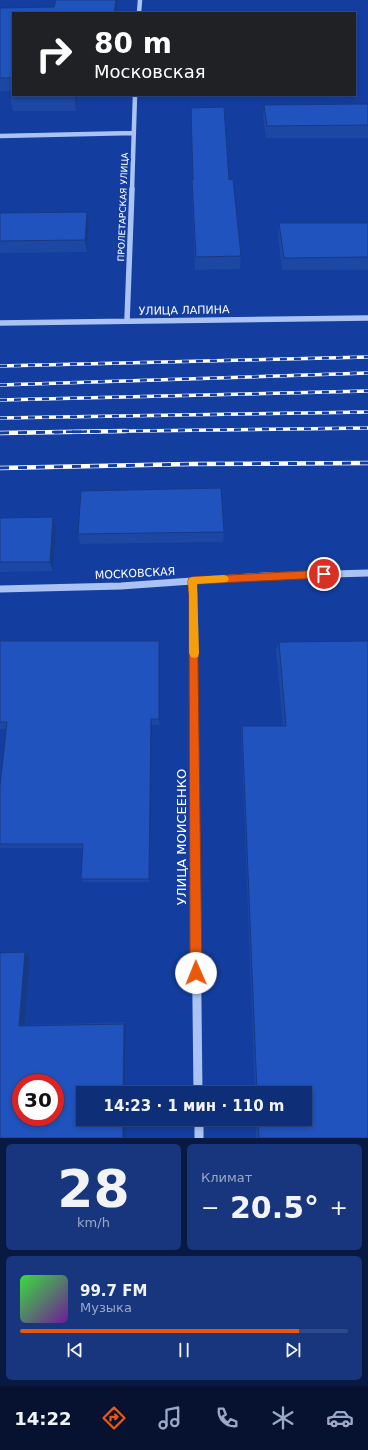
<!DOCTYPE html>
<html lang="ru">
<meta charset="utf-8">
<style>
body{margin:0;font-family:"DejaVu Sans",sans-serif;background:#17367d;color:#f1f3f6;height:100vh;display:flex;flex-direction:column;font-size:15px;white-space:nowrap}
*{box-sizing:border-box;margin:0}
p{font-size:13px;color:#9ba8c6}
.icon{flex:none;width:22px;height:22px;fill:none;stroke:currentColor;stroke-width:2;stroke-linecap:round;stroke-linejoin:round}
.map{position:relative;height:1138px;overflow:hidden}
.side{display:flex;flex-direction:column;gap:6px;padding:6px;background:#081942;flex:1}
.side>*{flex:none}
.guide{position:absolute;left:12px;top:12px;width:344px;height:84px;border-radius:0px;box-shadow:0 2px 6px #0003,0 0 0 1px #2e4a8a;background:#202124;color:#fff;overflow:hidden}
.speed{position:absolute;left:12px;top:1074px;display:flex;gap:8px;font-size:20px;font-weight:700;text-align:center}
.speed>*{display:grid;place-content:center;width:52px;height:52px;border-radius:50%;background:#0e2e78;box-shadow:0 2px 6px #0003,0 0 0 1px #2e4a8a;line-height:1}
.speed .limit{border:6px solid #d22;background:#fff;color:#111}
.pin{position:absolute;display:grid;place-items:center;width:34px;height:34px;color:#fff;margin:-17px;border:2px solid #fff;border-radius:50%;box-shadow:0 1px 4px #0007}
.me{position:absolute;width:44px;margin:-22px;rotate:359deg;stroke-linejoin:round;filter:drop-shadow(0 0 3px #0008)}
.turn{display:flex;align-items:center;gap:14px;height:84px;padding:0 16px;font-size:18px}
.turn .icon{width:52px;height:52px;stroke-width:2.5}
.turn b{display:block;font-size:28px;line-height:34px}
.big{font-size:30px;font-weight:800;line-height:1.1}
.side .card{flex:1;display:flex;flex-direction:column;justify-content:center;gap:6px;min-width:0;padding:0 14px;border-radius:6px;background:#17367d}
.side .dial{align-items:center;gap:0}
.dial b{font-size:52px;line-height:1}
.song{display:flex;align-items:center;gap:12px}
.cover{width:48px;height:48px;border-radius:6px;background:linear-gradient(135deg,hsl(120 70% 55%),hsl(280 70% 35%))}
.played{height:4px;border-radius:2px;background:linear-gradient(90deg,#ea580c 85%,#2e4a8a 85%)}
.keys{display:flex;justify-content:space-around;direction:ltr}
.heat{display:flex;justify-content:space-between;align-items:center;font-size:22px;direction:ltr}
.side .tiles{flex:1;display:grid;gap:6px;grid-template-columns:1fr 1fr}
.card:last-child{grid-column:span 2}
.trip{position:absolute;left:76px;top:1086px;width:236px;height:40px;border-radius:0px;background:#0e2e78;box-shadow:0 2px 6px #0003,0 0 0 1px #2e4a8a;font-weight:800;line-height:40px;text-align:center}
.tabs{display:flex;height:64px;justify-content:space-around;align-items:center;background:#061230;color:#9ba8c6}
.tabs .icon{width:28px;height:28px}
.tabs .active{color:#ea580c}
.tabs b{font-size:18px;color:#f1f3f6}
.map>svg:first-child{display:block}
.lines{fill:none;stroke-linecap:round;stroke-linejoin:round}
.minor-far3{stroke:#abc3f4;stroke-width:4.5}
.minor-far2{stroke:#abc3f4;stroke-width:5.5}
.minor-far1{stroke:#abc3f4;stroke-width:7}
.minor{stroke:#abc3f4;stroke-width:9}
.rail-far1-casing{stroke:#fff;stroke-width:3.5}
.rail-casing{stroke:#fff;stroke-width:4.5}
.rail-far1{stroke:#133ea0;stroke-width:2.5;stroke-dasharray:7;stroke-linecap:butt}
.rail{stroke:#133ea0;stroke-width:3;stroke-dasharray:9;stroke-linecap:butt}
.wall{fill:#1c47a3}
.shaded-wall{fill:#173a85}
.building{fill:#2153be;stroke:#173a85;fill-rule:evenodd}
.route{fill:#ea580c;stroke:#983908}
.slow{fill:#f59e0b}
.labels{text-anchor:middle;stroke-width:4;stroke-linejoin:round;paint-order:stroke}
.far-street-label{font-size:9px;fill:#fff;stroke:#133ea0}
.street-label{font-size:11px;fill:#fff;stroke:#133ea0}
.near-street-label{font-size:13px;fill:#fff;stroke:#133ea0}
</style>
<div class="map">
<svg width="368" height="1138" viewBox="0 0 368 1138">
<rect width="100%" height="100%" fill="#133ea0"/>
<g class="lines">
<path class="minor-far3" d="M139,13l1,-13
M0,136l134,-3
M132,190l3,-95"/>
<path class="minor-far2" d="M127,321l5,-132
M0,323l368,-5"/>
<path class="minor-far1" d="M192,581l2,14v147
M0,589l121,-3 143,-10 104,-3"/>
<path class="minor" d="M194,741l4,352
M199,1119v19"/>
<defs>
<path id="rail-far1" d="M0,366l368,-9
M0,385l368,-12
M0,400l368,-9
M0,418l368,-6
M52,432l316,-4"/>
<path id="rail" d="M0,433l126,-2
M0,468l192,-4 176,-1"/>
</defs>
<use href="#rail-far1" class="rail-far1-casing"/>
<use href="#rail" class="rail-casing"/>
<use href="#rail-far1" class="rail-far1"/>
<use href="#rail" class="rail"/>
</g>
<path class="wall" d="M118,0l-1,13h-104v82h65l-2,16h-63l-3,-13 2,-7h-12v-83l54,-1z
M368,104v34h-102l-3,-21 1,-12z
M191,108l38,72 12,76 -1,13 -45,1 -3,-77v-13h1z
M0,213l89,12 -2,27 -87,1z
M279,223h89v47h-86l-4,-34z
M0,518l56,9 -3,44 -53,1z
M224,532l-1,10 -143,2 -2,-10z
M0,641h159l1,8v76h-8l-2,157h-66l-3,-3 2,-31h-83v-62l7,-57h-7z
M279,642l89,496h-112v-19h49v-26h-50l-14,-361 1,-6h41l-7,-76z
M25,952l5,1 -5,72 101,-3 -1,71h-42v26h42v19h-125z"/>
<path class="shaded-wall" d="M116,0h2l-1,13h-3z
M75,95h3l-2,16 -1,-13z
M87,212l2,13 -2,27 -2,-12z
M53,517l3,10 -3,44 -3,-9z
M159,641l1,8v76l-1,-6z
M151,719l1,6 -2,157 -1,-3z
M25,952l5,1 -5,72 -6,1z
M126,1022l-1,71h-2l1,-69z
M123,1119h2v19h-2z"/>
<path class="building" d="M56,0h60l-2,13h-101v65h-13v-70l54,-1z
M13,85v10h62v3h-65z
M368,104v21l-101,1 -3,-21z
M224,107l5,73 4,-1 8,77 -45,1 -4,-77h1l-2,-72z
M87,212l-2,28 -85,1v-28z
M279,223h89v34l-84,1z
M221,488l3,44 -146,2 3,-43z
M53,517l-3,45h-50v-44z
M0,641h159v78h-8l-2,160h-68l2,-35h-83v-58l7,-64h-7z
M368,641v497h-109l-1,-19h47v-26h-48l-15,-367h44l-7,-84z
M25,952l-6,74 105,-2 -1,69h-40v26h40v19h-123v-185zM21,1083h34v34h-34z"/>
<path class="route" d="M324,570l3,1 1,3 -1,3 -3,1 -127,6 5,389 -2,4 -4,2 -4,-2 -2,-4 -1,-378 -1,-14 1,-3 3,-1z"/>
<path class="slow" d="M224,575l3,1 2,3 -2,3 -30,2 2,69 -1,4 -4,1 -3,-1 -2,-4v-58l-1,-14 1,-3 3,-1z"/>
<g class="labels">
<g class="far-street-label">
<text transform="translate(123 207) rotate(-88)" y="3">ПРОЛЕТАРСКАЯ УЛИЦА</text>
</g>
<g class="street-label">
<text transform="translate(184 310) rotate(-1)" y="4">УЛИЦА ЛАПИНА</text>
<text transform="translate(135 573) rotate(-3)" y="4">МОСКОВСКАЯ</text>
</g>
<g class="near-street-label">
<text transform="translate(181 837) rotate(-90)" y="5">УЛИЦА МОИСЕЕНКО</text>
</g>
</g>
</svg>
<div class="speed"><div class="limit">30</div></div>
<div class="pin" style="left:324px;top:574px;background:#d93025"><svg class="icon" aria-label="arrive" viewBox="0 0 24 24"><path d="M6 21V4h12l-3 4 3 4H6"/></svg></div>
<svg class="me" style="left:196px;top:973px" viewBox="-20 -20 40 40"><circle r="19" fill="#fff"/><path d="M0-13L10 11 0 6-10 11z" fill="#ea580c"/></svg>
<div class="trip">14:23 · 1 мин · 110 m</div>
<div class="guide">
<div class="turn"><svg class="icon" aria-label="right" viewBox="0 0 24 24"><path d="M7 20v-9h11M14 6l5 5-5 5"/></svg><div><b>80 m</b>Московская</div></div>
</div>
</div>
<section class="side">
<div class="tiles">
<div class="card dial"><b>28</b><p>km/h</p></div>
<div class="card"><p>Климат</p>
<div class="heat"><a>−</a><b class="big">20.5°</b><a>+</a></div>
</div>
<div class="card">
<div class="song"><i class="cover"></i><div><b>99.7 FM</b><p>Музыка</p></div></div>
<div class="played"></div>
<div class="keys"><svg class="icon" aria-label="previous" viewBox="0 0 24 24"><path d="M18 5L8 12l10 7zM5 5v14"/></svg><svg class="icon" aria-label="pause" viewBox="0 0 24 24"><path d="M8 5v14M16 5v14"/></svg><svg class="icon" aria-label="next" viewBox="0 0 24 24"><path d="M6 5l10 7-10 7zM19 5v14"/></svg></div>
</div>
</div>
</section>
<nav class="tabs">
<b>14:22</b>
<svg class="icon active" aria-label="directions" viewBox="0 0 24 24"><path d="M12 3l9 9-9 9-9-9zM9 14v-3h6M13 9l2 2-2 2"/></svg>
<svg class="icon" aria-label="music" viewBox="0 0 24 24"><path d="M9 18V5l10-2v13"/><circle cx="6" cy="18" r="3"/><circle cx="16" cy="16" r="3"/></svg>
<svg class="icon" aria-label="phone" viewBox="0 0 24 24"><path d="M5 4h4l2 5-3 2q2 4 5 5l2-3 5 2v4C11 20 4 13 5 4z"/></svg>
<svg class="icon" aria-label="climate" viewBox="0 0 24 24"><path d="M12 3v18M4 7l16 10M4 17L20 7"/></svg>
<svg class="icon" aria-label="car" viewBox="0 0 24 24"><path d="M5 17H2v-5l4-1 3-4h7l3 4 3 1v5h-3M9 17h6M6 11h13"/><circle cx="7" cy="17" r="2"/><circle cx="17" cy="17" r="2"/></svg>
</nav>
